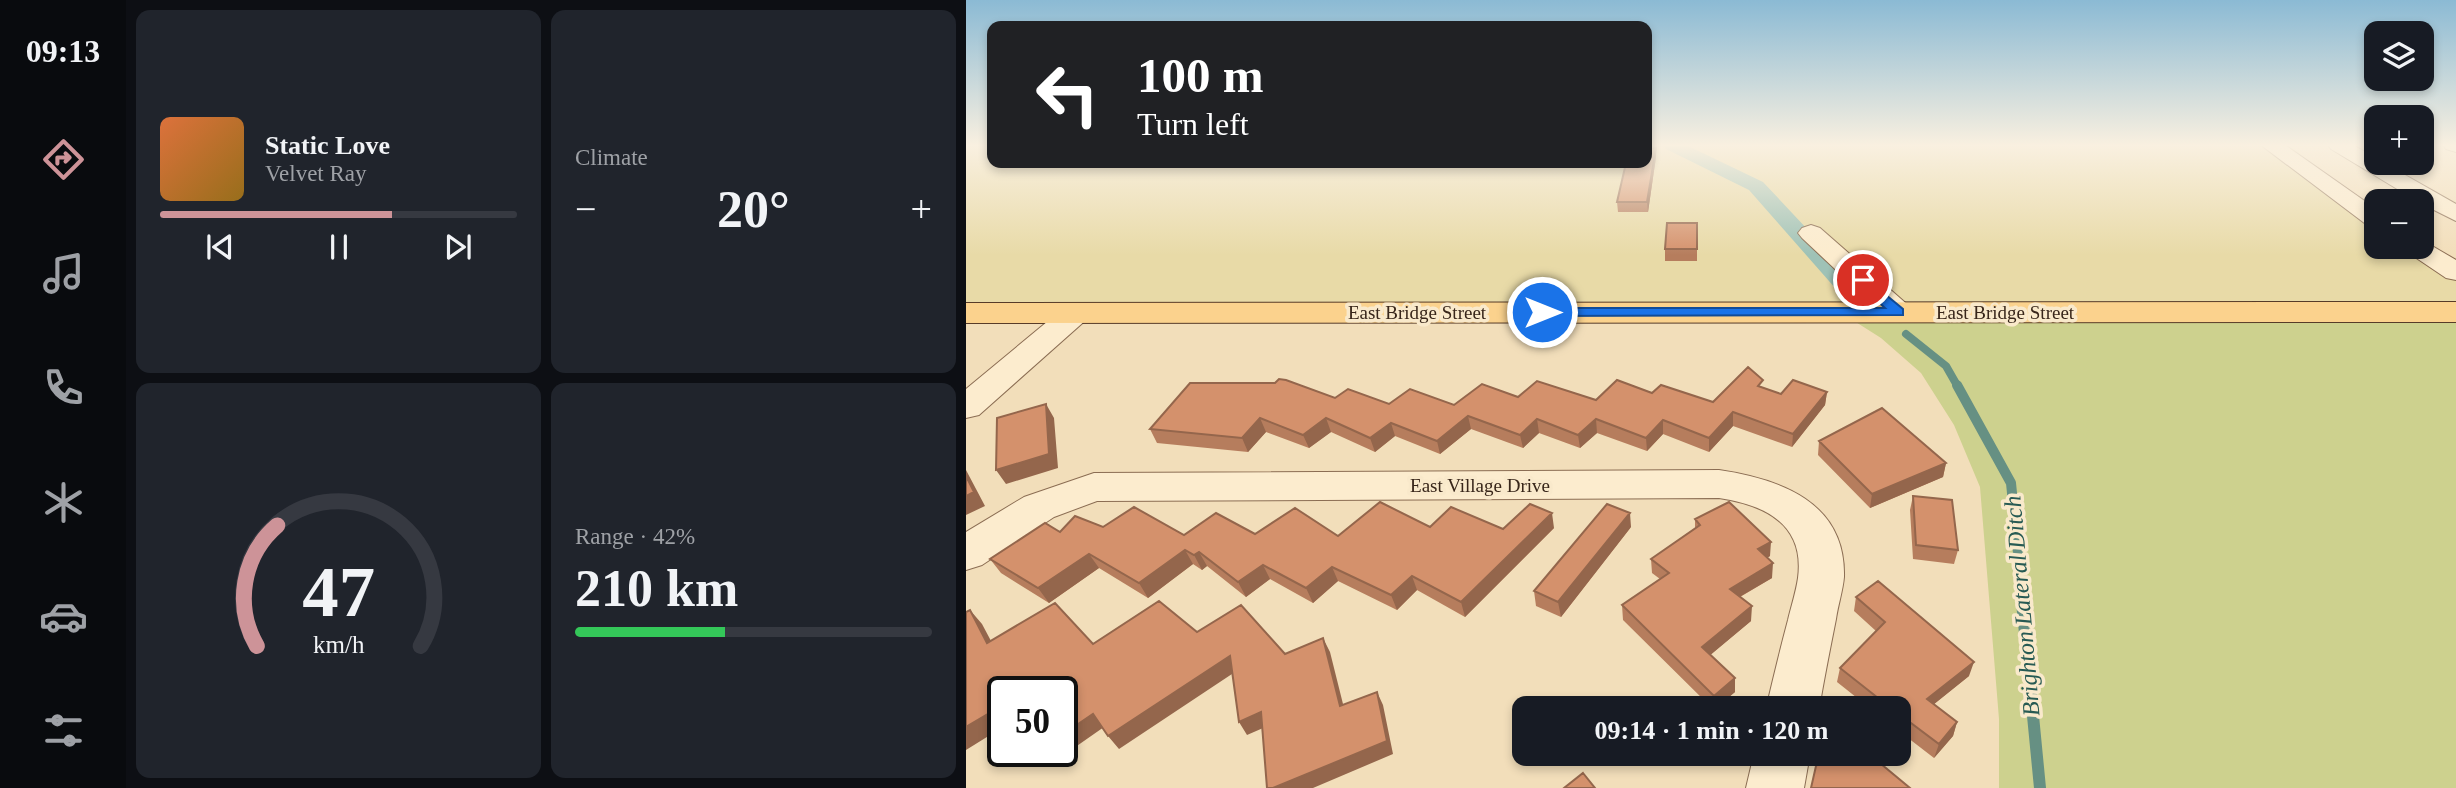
<!DOCTYPE html>
<meta charset="utf-8">
<style>
body{margin:0;font-family:Georgia,serif;background:#20242c;color:#f1f3f6;height:100vh;display:flex;flex-direction:column;font-size:26px;white-space:nowrap}
*{box-sizing:border-box;margin:0}
p{font-size:23px;color:#9ea1a6}
.icon{flex:none;width:38px;height:38px;fill:none;stroke:currentColor;stroke-width:2;stroke-linecap:round;stroke-linejoin:round}
.map{position:relative;flex:1;overflow:hidden}
.sheet{display:flex;flex-direction:column;gap:10px;padding:10px;background:#0d0f14;width:840px}
.sheet>*{flex:none}
.hud{position:absolute;left:21px;top:21px;width:665px;height:147px;border-radius:14px;box-shadow:0 4px 10px #0003;background:#202124;color:#fff;overflow:hidden}
.fabs{position:absolute;left:1398px;top:21px;display:grid;gap:14px}
.fabs a{display:grid;place-items:center;width:70px;height:70px;border-radius:14px;background:#171b24;box-shadow:0 4px 10px #0003;font-size:35px}
.speed{position:absolute;left:21px;top:676px;display:flex;gap:14px;font-size:35px;font-weight:700;text-align:center}
.speed>*{display:grid;place-content:center;width:91px;height:91px;border-radius:50%;background:#171b24;box-shadow:0 4px 10px #0003;line-height:1}
.speed .limit{border:4px solid #111;border-radius:10px;background:#fff;color:#111}
.pin{position:absolute;display:grid;place-items:center;width:60px;height:60px;color:#fff;margin:-30px;border:4px solid #fff;border-radius:50%;box-shadow:0 2px 7px #0007}
.me{position:absolute;width:77px;margin:-38px;rotate:90deg;stroke-linejoin:round;filter:drop-shadow(0 0 5px #0008)}
.turn{display:flex;align-items:center;gap:24px;height:147px;padding:0 35px;font-size:32px}
.turn .icon{width:91px;height:91px;stroke-width:2.5}
.turn b{display:block;font-size:49px;line-height:60px}
.big{font-size:52px;font-weight:800;line-height:1.1}
.sheet .tile{flex:1;display:flex;flex-direction:column;justify-content:center;gap:10px;min-width:0;padding:0 24px;border-radius:14px;background:#20242c}
.sheet .dial{align-items:center;gap:0}
.dial svg{height:182px;overflow:visible;fill:none;stroke:#363941;stroke-width:7;stroke-linecap:round;text-anchor:middle}
.dial text{fill:#f1f3f6;stroke:none}
.song{display:flex;align-items:center;gap:21px}
.cover{width:84px;height:84px;border-radius:10px;background:linear-gradient(135deg,hsl(20 70% 55%),hsl(40 70% 35%))}
.played{height:7px;border-radius:4px;background:linear-gradient(90deg,#cd9398 65%,#363941 65%)}
.keys{display:flex;justify-content:space-around;direction:ltr}
.heat{display:flex;justify-content:space-between;align-items:center;font-size:38px;direction:ltr}
.charge{height:10px;border-radius:5px;background:linear-gradient(90deg,#34c759 42%,#363941 0)}
.sheet .tiles{flex:1;display:grid;gap:10px;grid-template-columns:repeat(2,1fr)}
.trip{position:absolute;left:546px;top:696px;width:399px;height:70px;border-radius:14px;background:#171b24;box-shadow:0 4px 10px #0003;font-weight:800;line-height:70px;text-align:center}
main{display:flex;flex:1;min-height:0}
.menu{display:flex;flex-direction:column;width:126px;justify-content:space-around;align-items:center;background:#090b0e;color:#9ea1a6}
.menu .icon{width:49px;height:49px}
.menu .current{color:#cd9398}
.menu b{font-size:32px;color:#f1f3f6}
.map>svg:first-child{display:block}
.farmland{fill:#e8daa7}
.green{fill:#cdd18e}
.lines{fill:none;stroke-linecap:round;stroke-linejoin:round}
.stream-far2{stroke:#669083;stroke-width:8}
.stream-far1{stroke:#669083;stroke-width:10}
.stream{stroke:#669083;stroke-width:12}
.canal{fill:#9fc2b6;fill-rule:evenodd}
.minor-casing{stroke:#8b6d53;stroke-width:2}
.major-casing{stroke:#573b28;stroke-width:2}
.minor{fill:#fcecce;fill-rule:evenodd}
.major{fill:#fbd28d;fill-rule:evenodd}
.wall{fill:#b67d5d}
.shaded-wall{fill:#94664c}
.building{fill:#d4916c;stroke:#94664c;stroke-width:2}
.route{fill:#1a73e8;stroke:#114b97;stroke-width:2}
.labels{text-anchor:middle;stroke-width:7;stroke-linejoin:round;paint-order:stroke}
.street-label{font-size:19px;fill:#38261a;stroke:#f9e9cb}
.near-water-label{font-size:24px;font-style:italic;fill:#275a53;stroke:#f9e9cb}
</style>
<main>
<nav class="menu">
<b>09:13</b>
<svg class="icon current" aria-label="directions" viewBox="0 0 24 24"><path d="M12 3l9 9-9 9-9-9zM9 14v-3h6M13 9l2 2-2 2"/></svg>
<svg class="icon" aria-label="music" viewBox="0 0 24 24"><path d="M9 18V5l10-2v13"/><circle cx="6" cy="18" r="3"/><circle cx="16" cy="16" r="3"/></svg>
<svg class="icon" aria-label="phone" viewBox="0 0 24 24"><path d="M5 4h4l2 5-3 2q2 4 5 5l2-3 5 2v4C11 20 4 13 5 4z"/></svg>
<svg class="icon" aria-label="climate" viewBox="0 0 24 24"><path d="M12 3v18M4 7l16 10M4 17L20 7"/></svg>
<svg class="icon" aria-label="car" viewBox="0 0 24 24"><path d="M5 17H2v-5l4-1 3-4h7l3 4 3 1v5h-3M9 17h6M6 11h13"/><circle cx="7" cy="17" r="2"/><circle cx="17" cy="17" r="2"/></svg>
<svg class="icon" aria-label="filters" viewBox="0 0 24 24"><path d="M4 7h16M4 17h16"/><circle cx="9" cy="7" r="2"/><circle cx="15" cy="17" r="2"/></svg>
</nav>
<section class="sheet">
<div class="tiles">
<div class="tile">
<div class="song"><i class="cover"></i><div><b>Static Love</b><p>Velvet Ray</p></div></div>
<div class="played"></div>
<div class="keys"><svg class="icon" aria-label="previous" viewBox="0 0 24 24"><path d="M18 5L8 12l10 7zM5 5v14"/></svg><svg class="icon" aria-label="pause" viewBox="0 0 24 24"><path d="M8 5v14M16 5v14"/></svg><svg class="icon" aria-label="next" viewBox="0 0 24 24"><path d="M6 5l10 7-10 7zM19 5v14"/></svg></div>
</div>
<div class="tile"><p>Climate</p>
<div class="heat"><a>−</a><b class="big">20°</b><a>+</a></div>
</div>
<div class="tile dial"><svg viewBox="0 0 100 80">
<path d="M14 69A42 42 0 1 1 86 69"/>
<path d="M14 69A42 42 0 0 1 23 16" stroke="#cd9398"/>
<text x="50" y="56" font-size="32" font-weight="700">47</text>
<text x="50" y="72" font-size="11">km/h</text>
</svg></div>
<div class="tile"><p>Range · 42%</p><b class="big">210 km</b><div class="charge"></div></div>
</div>
</section>
<div class="map">
<svg width="1490" height="788" viewBox="0 0 1490 788">
<rect width="100%" height="100%" fill="#f2deba"/>
<path class="farmland" d="M0,145h26v18h655v-18h624l105,75v27h42l38,25v41h-1490z"/>
<path class="green" d="M874,312h616v476h-457v-69l-19,-232 -26,-62 -33,-52 -40,-35z"/>
<g class="lines">
<path class="stream-far2" d="M940,334l40,32 12,21"/>
<path class="stream-far1" d="M991,385l54,98 8,80"/>
<path class="stream" d="M1052,561l22,227"/>
<path class="canal" d="M697,145h23l77,37 91,97 3,5 -3,5 -9,2 -9,-2 -87,-99 -83,-41z"/>
<defs>
<path id="minor" d="M1295,145h24l91,64v18l-9,-2z
M1362,145h25l23,13v5h8l72,41v17l-34,-17v-3h-5l-86,-52z
M1477,145h13v7l-10,-3z
M845,225l9,3 89,78 4,6 -4,6 -11,3 -11,-3 -85,-80 -4,-5 4,-5z
M1456,240l34,20v20l-10,-2 -37,-25 -4,-6h17z
M110,304l11,3 4,6 -4,6 -108,96 -13,3v-29l99,-82z
M753,470c61,9 127,32 125,107 -1,13 -6,28 -8,42 -6,30 -12,60 -17,90h-53c7,-30 14,-59 22,-89 3,-13 8,-28 10,-42 7,-54 -33,-73 -79,-80l-622,3 -43,16 -72,48 -16,5v-38l58,-35 70,-24z
M788,754h56l-6,34h-58z"/>
<path id="major" d="M1490,302v20l-1490,1v-20z"/>
</defs>
<use href="#minor" class="minor-casing"/>
<use href="#major" class="major-casing"/>
<use href="#minor" class="minor"/>
<use href="#major" class="major"/>
</g>
<path class="wall" d="M690,148v9l-8,55h-30l-1,-10 9,-37h-29l-1,-2h51z
M731,223v38h-32v-12z
M796,387l19,7 46,-2 -2,13 -33,42 -59,-21 -24,26 -46,-18 -16,17 -50,-18 -17,15 -41,-15 -16,15 -52,-19 -31,25 -45,-18 -20,16 -44,-20 -22,16 -43,-16 -18,20 -91,-9 -7,-14 185,-31 54,6 65,1 64,-8 78,3 56,-7 61,9z
M853,441l127,22 -3,14 -73,31 -52,-53z
M947,496l45,54 -4,14 -41,-5 -3,-49z
M729,519l75,37 -3,2 5,20 -32,19 11,24 -41,34 25,37 -20,17h-2l-90,-89 -1,-15 38,-26 -8,-6 -1,-14 44,-31z
M137,527l81,8 71,-1 83,2 92,-9 73,2 51,-1 -89,89 -48,-27 -20,20 -59,-29 -25,22 -43,-24 -24,18 -39,-31 -5,4 -9,-6 -45,34 -49,-30 -50,35 -48,-30 -11,-14 70,-27z
M665,527l-70,90 -25,-11 -2,-15z
M890,597l113,79 -35,28 23,18 -4,14 -19,22 -35,-27v-22h-28l-34,-27 3,-14 36,-37 -22,-20z"/>
<path class="shaded-wall" d="M690,148v9l-8,55 -1,-10z
M861,392l-2,13 -33,42 1,-13z
M80,404l8,14 4,50 -52,16 -10,-14z
M767,412v14l-24,26v-14z
M502,416l3,13 -31,25 -3,-13z
M294,418l6,14 -18,20 -6,-14z
M360,418l5,14 -22,16 -6,-13z
M571,419l2,14 -16,15 -3,-13z
M630,419l1,14 -17,15 -2,-13z
M697,420v14l-16,17 -1,-13z
M425,423l4,13 -20,16 -5,-14z
M980,463l-3,14 -73,31 2,-14z
M0,470l19,36 -19,9z
M586,513l2,15 -89,89 -4,-15z
M664,513l1,14 -70,90 -3,-15z
M805,542l-1,14 -12,7v-14z
M219,550l8,14 -45,34 -9,-15z
M233,552l8,14 -5,4 -8,-15z
M123,554l10,14 -50,35 -11,-15z
M807,563l-1,15 -43,25 1,-14z
M297,565l7,14 -24,18 -8,-15z
M366,567l6,14 -25,22 -7,-15z
M446,576l5,14 -20,20 -6,-15z
M786,606l-1,15 -49,41v-15z
M4,610l12,14 17,32 -12,-13z
M357,638l7,14 17,68 -7,-14z
M264,656l8,14 -119,79 -11,-13z
M1008,662l-5,14 -46,37 4,-14z
M769,678v14l-21,17v-13z
M411,692l6,13 10,49 -80,34h-40z
M37,705v22l-37,23v-23z
M295,712l9,13 -23,10 -8,-13z
M127,714l11,13 -53,37 -12,-13h23v-16z
M991,722l-4,14 -19,22 5,-14z"/>
<path class="building" d="M690,148l-9,54h-30l9,-39h21v-14z
M701,223h30v26h-32z
M782,367l15,13 -5,6 23,8 12,-14 34,12 -34,42 -60,-22 -24,26 -46,-18 -17,18 -50,-19 -18,16 -41,-16 -17,16 -52,-19 -31,25 -46,-18 -21,15 -44,-20 -23,17 -43,-17 -18,20 -92,-9 40,-46h85l4,-4 7,1 49,18 13,-9 41,15 21,-15 44,16 28,-21 36,13 19,-16 59,19 21,-20 35,13 9,-8 52,17z
M80,404l3,50 -53,16 1,-52z
M916,408l64,55 -74,31 -53,-53z
M0,476l8,16 -8,4z
M947,496l39,4 6,50 -42,-5z
M414,502l50,25 21,-20 52,22 27,-25 22,9 -91,89 -49,-26 -21,19 -59,-28 -26,21 -43,-23 -25,17 -39,-30 -5,3 -9,-5 -46,33 -50,-29 -51,34 -48,-29 55,-36 15,9 15,-16 28,11 31,-20 50,28 32,-22 39,21 40,-26 43,28z
M763,502l42,40 -13,7 15,14 -43,26 22,17 -50,41 33,31 -21,18 -92,-91 47,-32 -18,-14 49,-34 -5,-6z
M641,504l23,9 -72,89 -24,-11z
M912,581l96,81 -47,37 30,23 -18,22 -40,-30v-5h-7l-52,-41 45,-46 -29,-25z
M193,601l38,31 44,-27 44,49 38,-16 17,68 37,-14 10,49 -114,47h-6l-6,-76 -22,10 -9,-66 -122,80 -15,-22 -31,21v-44h-59v14l-37,22v-115l4,-2 17,33 68,-40 38,41z
M861,754h42l41,34h-99l5,-22z
M617,773l12,15h-31z"/>
<linearGradient id="sky" x2="0" y2="1"><stop stop-color="#8bbad4"/><stop offset="0.57" stop-color="#f9f0e0"/><stop offset="1" stop-color="#f9f0e0" stop-opacity="0"/></linearGradient>
<rect width="1490" height="255" fill="url(#sky)"/>
<path class="route" d="M897,276l40,33v6l-361,1 -7,-4 7,-4h343l-27,-25v-6z"/>
<g class="labels">
<g class="street-label">
<text x="451" y="319">East Bridge Street</text>
<text x="1039" y="319">East Bridge Street</text>
<text x="514" y="492">East Village Drive</text>
</g>
<g class="near-water-label">
<text transform="translate(1056 606) rotate(-95)" y="8">Brighton Lateral Ditch</text>
</g>
</g>
</svg>
<div class="fabs">
<a><svg class="icon" aria-label="layers" viewBox="0 0 24 24"><path d="M12 4l9 5-9 5-9-5zM3 14l9 5 9-5"/></svg></a>
<a>+</a>
<a>−</a>
</div>
<div class="speed"><div class="limit">50</div></div>
<div class="pin" style="left:897px;top:280px;background:#d93025"><svg class="icon" aria-label="arrive" viewBox="0 0 24 24"><path d="M6 21V4h12l-3 4 3 4H6"/></svg></div>
<svg class="me" style="left:576px;top:312px" viewBox="-20 -20 40 40"><circle r="17" fill="#1a73e8" stroke="#fff" stroke-width="3"/><path d="M0-11L8 9 0 5-8 9z" fill="#fff"/></svg>
<div class="trip">09:14 · 1 min · 120 m</div>
<div class="hud">
<div class="turn"><svg class="icon" aria-label="left" viewBox="0 0 24 24"><path d="M17 20v-9H6M10 6l-5 5 5 5"/></svg><div><b>100 m</b>Turn left</div></div>
</div>
</div>
</main>
